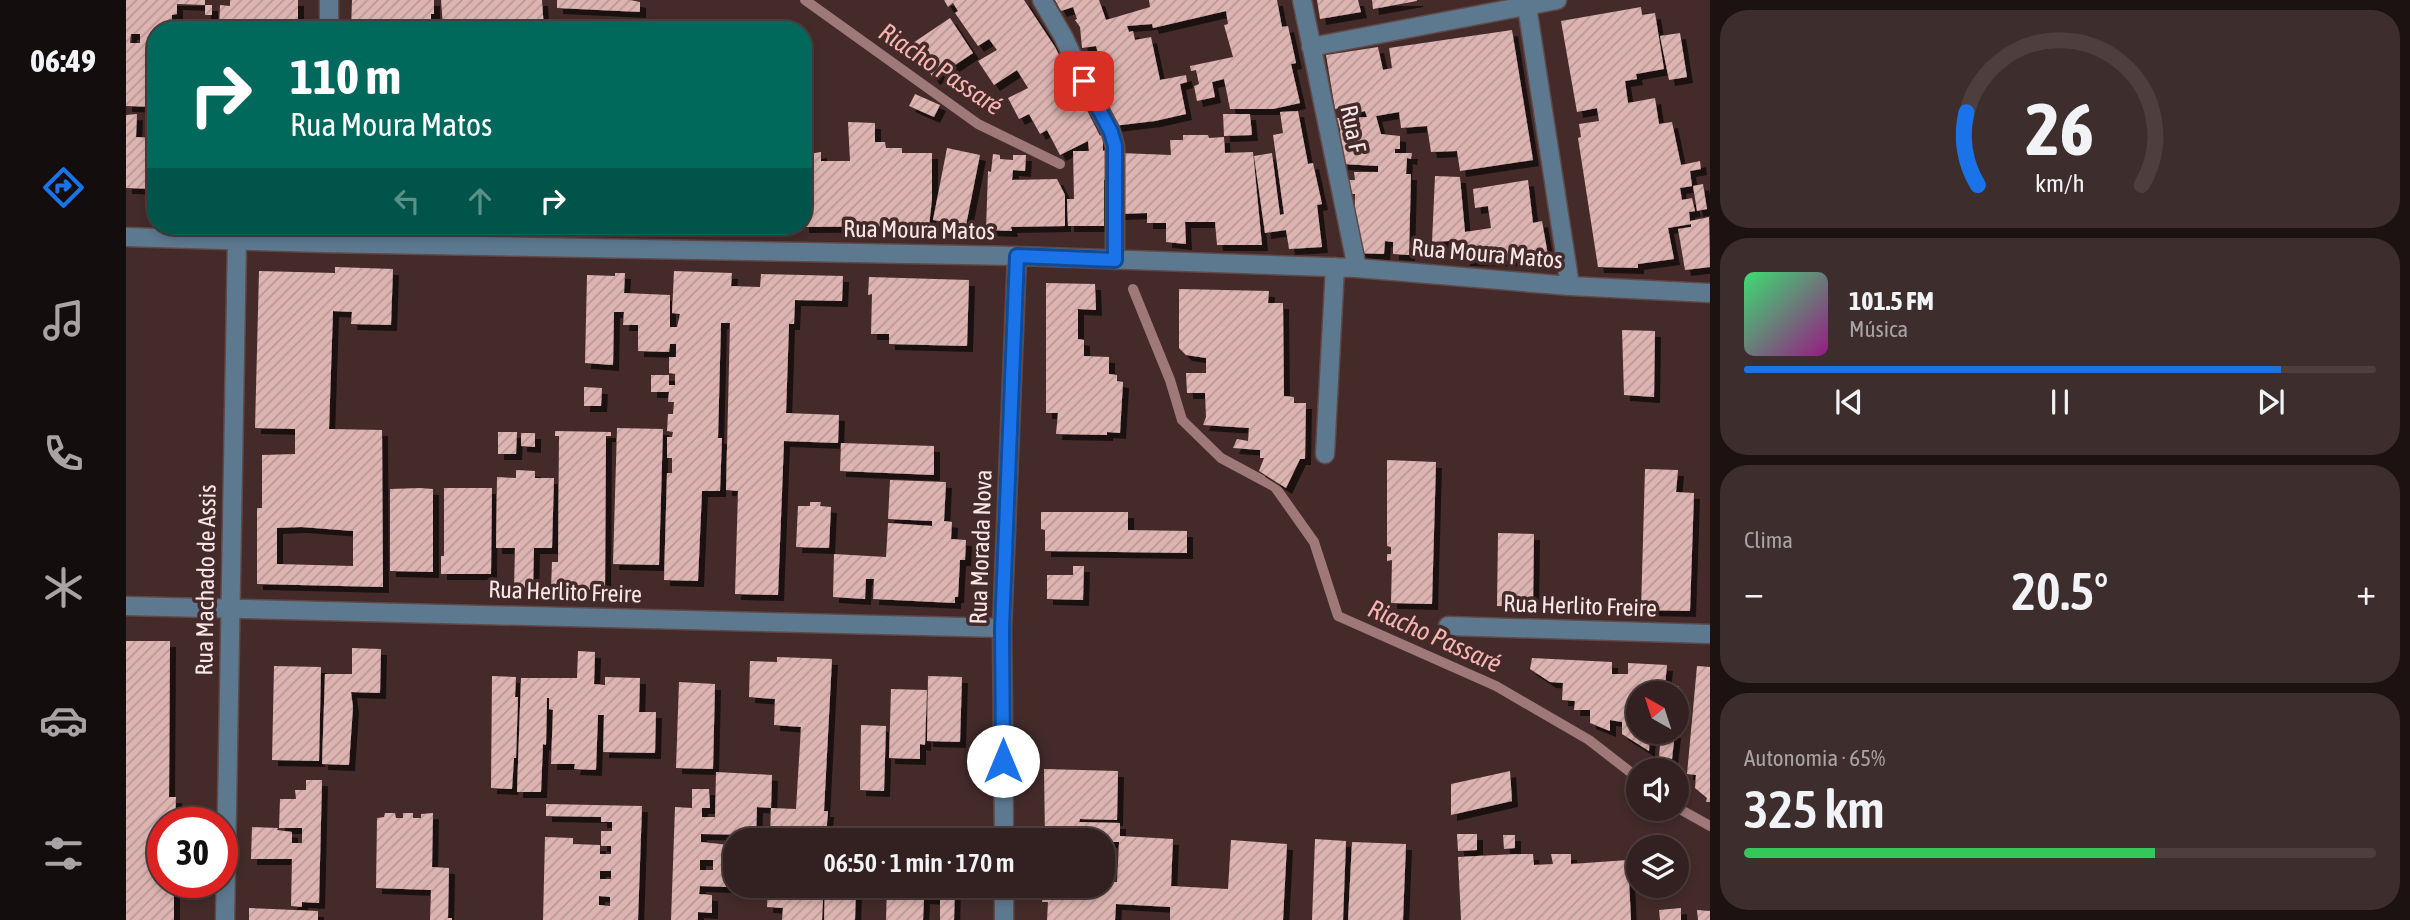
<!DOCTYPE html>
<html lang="pt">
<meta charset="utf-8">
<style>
body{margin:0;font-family:"Asap Condensed",sans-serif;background:#3e2d2d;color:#f1f3f6;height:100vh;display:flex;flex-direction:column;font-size:26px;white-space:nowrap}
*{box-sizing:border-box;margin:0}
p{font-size:23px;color:#a9a3a5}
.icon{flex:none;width:38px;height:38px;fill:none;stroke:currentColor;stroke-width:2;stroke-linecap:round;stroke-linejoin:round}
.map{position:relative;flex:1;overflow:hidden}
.side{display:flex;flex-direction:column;gap:10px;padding:10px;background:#1c1212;width:700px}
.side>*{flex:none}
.hud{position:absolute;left:21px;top:21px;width:665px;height:214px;border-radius:28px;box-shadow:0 4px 10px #0003,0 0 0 2px #4e3e3e;background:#00695c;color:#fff;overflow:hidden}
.needle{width:46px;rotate:321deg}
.tools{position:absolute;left:1500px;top:681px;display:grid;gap:14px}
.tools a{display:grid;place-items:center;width:63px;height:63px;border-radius:50%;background:#332020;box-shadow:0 4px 10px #0003,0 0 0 2px #4e3e3e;font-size:35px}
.speed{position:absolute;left:21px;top:807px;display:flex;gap:14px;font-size:35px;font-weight:700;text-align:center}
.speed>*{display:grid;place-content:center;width:91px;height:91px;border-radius:50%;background:#332020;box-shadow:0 4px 10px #0003,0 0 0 2px #4e3e3e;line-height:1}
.speed .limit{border:10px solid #d22;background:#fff;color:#111}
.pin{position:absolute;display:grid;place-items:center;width:60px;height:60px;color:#fff;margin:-30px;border-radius:14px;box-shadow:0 4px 10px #0006}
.me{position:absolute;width:77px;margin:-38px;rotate:0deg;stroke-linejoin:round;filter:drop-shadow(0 0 5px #0008)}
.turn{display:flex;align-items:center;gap:24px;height:147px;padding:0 28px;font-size:32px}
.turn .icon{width:91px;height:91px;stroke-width:2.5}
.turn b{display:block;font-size:49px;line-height:60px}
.lanes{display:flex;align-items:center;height:66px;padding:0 28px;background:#0003;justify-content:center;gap:35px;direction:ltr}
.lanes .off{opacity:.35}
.big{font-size:52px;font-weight:600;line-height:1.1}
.side .card{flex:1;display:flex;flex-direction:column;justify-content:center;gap:10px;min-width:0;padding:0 24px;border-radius:28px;background:#3e2d2d}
.side .dial{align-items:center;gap:0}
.dial svg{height:182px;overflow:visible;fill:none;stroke:#4e3e3e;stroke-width:7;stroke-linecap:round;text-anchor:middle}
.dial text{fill:#f1f3f6;stroke:none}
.song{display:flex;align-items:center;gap:21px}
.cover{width:84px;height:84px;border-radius:10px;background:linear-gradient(135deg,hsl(140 70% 55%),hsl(310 70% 35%))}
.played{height:7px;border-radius:4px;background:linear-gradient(90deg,#1a73e8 85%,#4e3e3e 85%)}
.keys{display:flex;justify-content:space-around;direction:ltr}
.heat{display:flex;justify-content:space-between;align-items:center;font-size:38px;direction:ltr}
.charge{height:10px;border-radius:5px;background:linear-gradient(90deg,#34c759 65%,#4e3e3e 0)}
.trip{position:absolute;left:597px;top:828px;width:392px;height:70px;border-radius:28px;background:#332020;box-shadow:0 4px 10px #0003,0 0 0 2px #4e3e3e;font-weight:600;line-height:70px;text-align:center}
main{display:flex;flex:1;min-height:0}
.menu{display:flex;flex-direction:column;width:126px;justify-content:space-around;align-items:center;background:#140d0d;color:#a9a3a5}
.menu .icon{width:49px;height:49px}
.menu .active{color:#1a73e8}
.menu b{font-size:32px;color:#f1f3f6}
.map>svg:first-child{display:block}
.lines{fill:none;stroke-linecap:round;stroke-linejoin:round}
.stream{stroke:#9f7977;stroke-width:10}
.building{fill:url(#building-hatch);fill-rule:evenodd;filter:url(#shadow)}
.minor-casing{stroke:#614948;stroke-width:21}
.minor{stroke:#5d7990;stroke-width:18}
.route-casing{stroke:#114b97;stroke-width:18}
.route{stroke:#1a73e8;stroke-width:12}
.labels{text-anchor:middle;stroke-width:7;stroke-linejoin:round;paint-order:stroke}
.street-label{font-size:24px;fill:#f9e7e6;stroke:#442b2a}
.water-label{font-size:26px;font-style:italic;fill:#f7b4b1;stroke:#442b2a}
</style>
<main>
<nav class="menu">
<b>06:49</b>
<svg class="icon active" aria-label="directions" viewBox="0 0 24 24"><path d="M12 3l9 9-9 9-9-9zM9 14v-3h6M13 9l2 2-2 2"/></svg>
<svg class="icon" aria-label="music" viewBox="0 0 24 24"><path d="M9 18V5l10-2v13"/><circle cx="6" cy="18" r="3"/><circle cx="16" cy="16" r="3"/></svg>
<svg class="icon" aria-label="phone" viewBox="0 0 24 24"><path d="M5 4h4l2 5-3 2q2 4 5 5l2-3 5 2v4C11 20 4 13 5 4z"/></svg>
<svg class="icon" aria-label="climate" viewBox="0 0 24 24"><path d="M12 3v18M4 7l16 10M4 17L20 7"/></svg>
<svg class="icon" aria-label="car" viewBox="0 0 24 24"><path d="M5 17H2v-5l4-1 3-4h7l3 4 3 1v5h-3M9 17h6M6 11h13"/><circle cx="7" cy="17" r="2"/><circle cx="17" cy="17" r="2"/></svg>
<svg class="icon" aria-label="filters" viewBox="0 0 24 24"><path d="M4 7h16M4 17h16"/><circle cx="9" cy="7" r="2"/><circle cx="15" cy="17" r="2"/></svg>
</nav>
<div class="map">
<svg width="1584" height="920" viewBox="0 0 1584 920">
<defs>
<pattern id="building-hatch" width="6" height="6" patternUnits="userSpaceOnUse" patternTransform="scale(1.75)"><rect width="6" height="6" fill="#ddb4b1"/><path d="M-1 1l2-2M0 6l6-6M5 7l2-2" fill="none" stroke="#b89896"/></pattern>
<filter id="shadow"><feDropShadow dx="6" dy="6" stdDeviation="0" flood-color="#0009"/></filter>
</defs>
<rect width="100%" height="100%" fill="#442b2a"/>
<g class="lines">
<path class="stream" d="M679,0l173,124 82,40
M1007,289l37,91 12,40 39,38 54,29 39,55 24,74 158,70 93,54 49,38
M1550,807l34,19"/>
</g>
<path class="building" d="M0,0h79v5l-28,-1v10l-5,1v15h-16v77l-30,-1zM5,34h9v9h-10z
M104,0h68v30h-79l1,-25 10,1z
M226,0h82v14h-3v9h7v7h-87z
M315,0h101l2,30h-35l-1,-11 -7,1 1,6 -21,1v3h-26v-3h-12z
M431,0h73l10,2v10l-83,-4z
M818,0h80l31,47 45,89 3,-2v17l4,-1 1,29 -4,1v46h-36l-1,-27h7l-1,-48h16l-1,-10 -28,14 -13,-25 -7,4 -11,-20 -10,5 -11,-21 20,-10 -11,-18 -23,15 -16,-24 19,-11 -8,-11 -11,7 -23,-33 3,-2 -5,-8 -5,4z
M929,0h44l7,20 44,-13 -1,-7h128l5,27 6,-1 4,18 4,19 -5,1 9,39 -27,6h-43l-6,-30 -12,3 3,15 -18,4 -3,-15 5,-2 -3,-14 -5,1 -1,-5 43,-9 -9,-32 4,-1 -2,-13 -73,17 -1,-4 -25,2 2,6 4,-1 2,9 16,-3 9,43 26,-5 1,7 -7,2 6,30 -31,7 -42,5 -6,-35 -6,1 -9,-22 10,-2 -6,-22 -14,2 -2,-21 -5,-7 2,-1 -4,-12 -12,4z
M1191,0h41l3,12 -41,7z
M1246,0h45v1l-44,8z
M79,5h7v10h-7z
M1515,7l1,8 13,-2 9,56 -28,5 1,5 -12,2 3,22 27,-5 4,26 13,-2 9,43 19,-4 1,8 -11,2 2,15 -12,2 2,12 10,-2 3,13 -6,1 1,9 19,-4 1,50 -25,3 -7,-41 13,-2v-3l-23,4 6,31 -36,5v4l-40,-1 -20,-129 3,-1 -2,-13 20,-3 -2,-13 -20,4 -16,-91z
M824,18l23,35 -39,26 -24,-34z
M1386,30l21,130 -73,11 -3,-20 -26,1 -4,-26 -26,2 -2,-16 -23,4 5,18 19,2v13h-5v4h17l-1,6 -4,-1 -1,16h5l-2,81 -16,-1v-12l-8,-1 -1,13 -30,-1 1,-59h-6l-2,-14h8l-1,-8h24v-6l-36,-2 -2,-35 -3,-11h5l-2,-10 -5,1 -9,-54 52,-8 5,23 9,-2 -3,-20zM1239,111l2,6 -18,1v-3z
M1554,33l7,44 -18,3 -9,-44z
M789,94l25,11 -6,12 -25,-11z
M1172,111l10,53 5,-1 9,41 -5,1 5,42 -33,2 -3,-19 -21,3 -11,-77 18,-3 8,62 4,-1 -11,-79 10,-2 -3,-21z
M11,114l-1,23 20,1v51l-30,-1v-73z
M1097,114h27l2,21 -28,1z
M722,122l27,1v19h10l1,6h16v5h30v46l-3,27 -126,1v-72l18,-3v9h29z
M1057,135h25l1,3 15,-1 1,16 28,-1 9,93h-45l-2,-23h-30l1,22 -20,-2v-19h-19v-10l-28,1 1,-61 51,2 -1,-15h13z
M821,148l33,7 -14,70 -33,-5z
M867,154l7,1v4l13,1v-5h13l-1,16 -12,-1 -1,10 45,-1 8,16v31l-54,1 1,4 -26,-1 2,-59 3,1z
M1309,176l25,1 5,55 26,-4 -3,-22 -13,2 -2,-19 55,-9 5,43 9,-2 7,40 -85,-1 1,-20 -33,2z
M1577,184l4,25 -10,2 -4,-25z
M209,267l58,2 -2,56 -40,-1 1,-12 -19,-1 -4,118 53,1 1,157 -126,-3v-76h5v-53l33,-1v-25l-40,-1 4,-157 76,2zM175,527l52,4v35l-76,-2v-36z
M548,271l58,2 -1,13 29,1 1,-13 82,2 -1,25 -47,-1 -1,24h-5l-3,89 53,2 -1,28 -54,-2 -6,154 -43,-1 3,-103 -12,-1 4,-167h-9l-3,115h4l-2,53h-18l-4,90 -34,-1 3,-107h5v-15h-5v-21h5l1,-5 -6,-1 1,-17h5l1,-12h-6l1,-10h-18v-17h18v10h6v-11l-6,-1v-16h7v-13h-6l-1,8 -31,-1v-26h-15l1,-13h-10l-1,53 -28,-2 2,-88 28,1v-3h10l-1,20 46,2v32h7l3,-13 -8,-1z
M743,277l100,3 -2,66 -78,-2v-10h-18l1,-40 -4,1z
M920,283l49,1 1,26 -18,-1v30l6,1v16l25,1v17l8,1v6l6,1 -3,51 -13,-1v3l-51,-1 2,-21h-12z
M1053,289l90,2 -1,12h15l1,93 10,1v6h12l-1,56h-5l-14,29 -27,-17 5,-13h-4v-8l-27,-2 4,-9 11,2 1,-13 -46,-3 3,-8 -1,-24h-18l-1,-20h20v-15l-20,-3 -7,-7z
M1496,330l33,1 -1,66 -30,-2z
M458,387l18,1 -1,18h-17z
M491,428l46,1 -4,136 -46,-1z
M429,431l56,1v4h-5l-1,154 -54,-1 1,-27h6l1,-126h-4z
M372,432h19l-1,22h-18z
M395,433h14v14l-14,-1z
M715,443l93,3v29l-94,-4z
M1261,460l49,2 -4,142 -41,-1 1,-43 -5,1v-7h4v-7l-4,-1z
M1519,469l33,1 -2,22 18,1 -4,118 -49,-1z
M390,470l19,1v7h19l-2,70h-18l-1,40h-19l1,-40h-19l1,-71 19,1z
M764,480l56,2 -2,39 8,1 -1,17 15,1 -1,20h-5l-2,37h-3v6l-82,-4 1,-20h-8l-1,20 -32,-2 1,-43 52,3 2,-34 44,3v-5l-44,-2z
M294,488l13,1v83l-43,-1v-82z
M318,488h48l-1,86h-50v-18h3z
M684,502h11l-1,4 11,1 -2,41 -33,-1 2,-41h12z
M915,512h87v18l59,1v22l-142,-2v-21l-4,-1z
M1372,533l36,1 -1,73 -36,-1z
M947,566h11l-1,34 -36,-1v-24h26z
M0,641h44l-1,156h7l-1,25h-12v60h11v38h-48z
M226,648l29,1 -1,44 -29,-1 2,15 -4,58 -27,-1 3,-90h27z
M452,651l17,1 -1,32 11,1v-8l35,1 -1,34h17l-1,41 -52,-1 1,-37h-6l-2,55 -22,-1 1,-5h-24l2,-54 -4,-1v-11h-2l-1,47 -3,-1 -2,48h-24l4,-114h56z
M651,657l55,2 -8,152h4l-2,25 -56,-2 1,-26 25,1 5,-82 -27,-2 1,-26 -26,-2 1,-36 27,1z
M1406,658l80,4v12h16v-11l39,2 -2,21 -12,-1 -1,8h-14v39h12l-1,19 -27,-17v-12l-12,-2v11l-20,-8v-13h-16l1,-9 -13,-1 1,-17 -13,-1 -20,-13z
M148,666l47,1 -2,94 -47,-1z
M1571,666l13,1v135h-4l1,-4 -12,-10 1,-13 -9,-1z
M366,676l24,1 -1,20h3l-2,61h-2l-2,31 -21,-1z
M802,676l34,1 -2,65 -33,-1z
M553,682l36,2 -2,85 -37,-1z
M1539,686h14l-1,7h-14z
M765,689l36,1 -2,55 -5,-1v15l-31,-1z
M735,725l25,1 -2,65 -24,-1z
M1535,732h14l-3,27 -13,-2z
M918,769l74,2 -1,49 -37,-1 -1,3 41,1v13l53,3 -2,47 57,3 3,-49 56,4 -4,76h-113v-13l-54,-3 -1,16h-68l1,-18h-6l1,-16h59v-4h15l2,-39v-1h-17v-2h-57z
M1384,771l2,30 -61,14v-31z
M590,772l56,3 -1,33 -14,-1 -1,28 -55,-1v8l29,3 -2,42 -28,-1 -1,8 13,1v18l-14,-1v8h-27l4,-113 17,1v-19h17l1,19h-8v9h13zM574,860h13v10h-13z
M180,780h16l-3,123 -17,-1v5l-11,-1 1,-47h-41l1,-32 26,1 -1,2 15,2v11h10v-15h-23l1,-29h16l-1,-9h11z
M420,804l96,2 -4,114h-95l2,-83 28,1v6l27,1v9h11v-8h-10v-15h11v-9h-11v-5l-55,-1zM474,871h11v8h-11zM473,896l11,1v9l-11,-1z
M259,813h10l1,5h7v-5h10v5h8v-4l12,-1 -1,54 17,1 -1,50h4v2h-22l1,-30 -55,-2 1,-70 7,-1z
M1331,834h20v16l-19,1z
M1377,835h12v13l-11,1z
M1189,839l31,2 -3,79h-31z
M1226,842l54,2 -3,76h-55z
M1390,854h17l1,11 19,-1 -2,-10h20v10l57,-4 3,60h-170l-3,-63z
M642,886h53l-1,11 3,1 -1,22h-40l1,-12 -16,-1z
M699,886h31l-1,34h-31z
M761,886h68l-1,34h-14v-21l-16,-1 -1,22h-37z
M123,908l69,3v9h-69z
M1555,908v12h-21l-1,-10z
M1571,910l13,1v9h-12z"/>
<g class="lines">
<defs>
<path id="minor" d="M916,0l21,36 21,45 27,51 4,15v113
M1176,0l55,268
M1400,0l44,286
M203,30v-30
M1185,47l246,-47
M0,237l196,6 695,13 340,12 213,18 140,7
M1199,454l10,-187
M0,606l876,22
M1322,626l262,8
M878,840l-2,-212 15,-372
M878,886v34
M99,920l12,-680"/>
</defs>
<use href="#minor" class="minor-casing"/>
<use href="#minor" class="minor"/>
</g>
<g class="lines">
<defs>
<path id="route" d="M877,761l-1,-133 15,-372 98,4v-114l-4,-14 -27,-51"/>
</defs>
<use href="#route" class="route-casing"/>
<use href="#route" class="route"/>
</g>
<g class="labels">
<g class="street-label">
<text transform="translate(1227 129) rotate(78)" y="8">Rua F</text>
<text transform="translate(793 230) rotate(1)" y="8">Rua Moura Matos</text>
<text transform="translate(1361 254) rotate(5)" y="8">Rua Moura Matos</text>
<text transform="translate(855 547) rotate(-88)" y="8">Rua Morada Nova</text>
<text transform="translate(80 580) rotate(-89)" y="8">Rua Machado de Assis</text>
<text transform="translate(439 592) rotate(2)" y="8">Rua Herlito Freire</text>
<text transform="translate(1454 606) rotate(2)" y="8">Rua Herlito Freire</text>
</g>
<g class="water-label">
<text transform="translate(815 69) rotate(34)" y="9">Riacho Passaré</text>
<text transform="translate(1309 636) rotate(24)" y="9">Riacho Passaré</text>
</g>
</g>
</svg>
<div class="tools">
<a><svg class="needle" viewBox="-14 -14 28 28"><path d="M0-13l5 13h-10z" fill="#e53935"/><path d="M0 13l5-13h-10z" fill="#a9a3a5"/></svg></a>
<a><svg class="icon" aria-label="sound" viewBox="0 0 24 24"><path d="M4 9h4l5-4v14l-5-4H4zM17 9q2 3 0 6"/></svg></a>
<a><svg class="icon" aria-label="layers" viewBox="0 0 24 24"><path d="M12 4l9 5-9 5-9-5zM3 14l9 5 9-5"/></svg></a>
</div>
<div class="speed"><div class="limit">30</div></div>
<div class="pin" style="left:958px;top:81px;background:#d93025"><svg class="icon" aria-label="arrive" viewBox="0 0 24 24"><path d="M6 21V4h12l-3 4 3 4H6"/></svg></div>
<svg class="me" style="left:877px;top:761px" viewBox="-20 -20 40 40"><circle r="19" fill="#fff"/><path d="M0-13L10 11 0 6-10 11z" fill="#1a73e8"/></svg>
<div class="trip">06:50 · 1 min · 170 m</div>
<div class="hud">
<div class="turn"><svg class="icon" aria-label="right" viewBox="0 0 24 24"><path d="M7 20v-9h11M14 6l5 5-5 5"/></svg><div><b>110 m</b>Rua Moura Matos</div></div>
<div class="lanes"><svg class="icon off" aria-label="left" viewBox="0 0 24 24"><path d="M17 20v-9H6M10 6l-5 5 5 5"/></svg><svg class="icon off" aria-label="ahead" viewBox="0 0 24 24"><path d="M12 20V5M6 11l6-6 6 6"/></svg><svg class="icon" aria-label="right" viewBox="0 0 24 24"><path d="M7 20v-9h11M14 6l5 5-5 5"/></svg></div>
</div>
</div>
<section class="side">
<div class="card dial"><svg viewBox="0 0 100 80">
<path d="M14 69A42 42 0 1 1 86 69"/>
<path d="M14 69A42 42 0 0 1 9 37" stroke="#1a73e8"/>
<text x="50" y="56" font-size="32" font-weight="700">26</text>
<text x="50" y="72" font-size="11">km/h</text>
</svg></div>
<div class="card">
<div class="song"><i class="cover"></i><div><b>101.5 FM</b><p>Música</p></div></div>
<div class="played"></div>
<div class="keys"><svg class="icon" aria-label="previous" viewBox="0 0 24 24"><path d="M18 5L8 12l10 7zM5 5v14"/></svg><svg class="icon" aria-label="pause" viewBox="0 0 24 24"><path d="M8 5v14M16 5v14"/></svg><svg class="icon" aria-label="next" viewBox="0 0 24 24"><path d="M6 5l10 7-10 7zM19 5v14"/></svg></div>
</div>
<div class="card"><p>Clima</p>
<div class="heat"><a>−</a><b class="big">20.5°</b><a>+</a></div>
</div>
<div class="card"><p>Autonomia · 65%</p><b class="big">325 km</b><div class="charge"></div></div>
</section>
</main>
